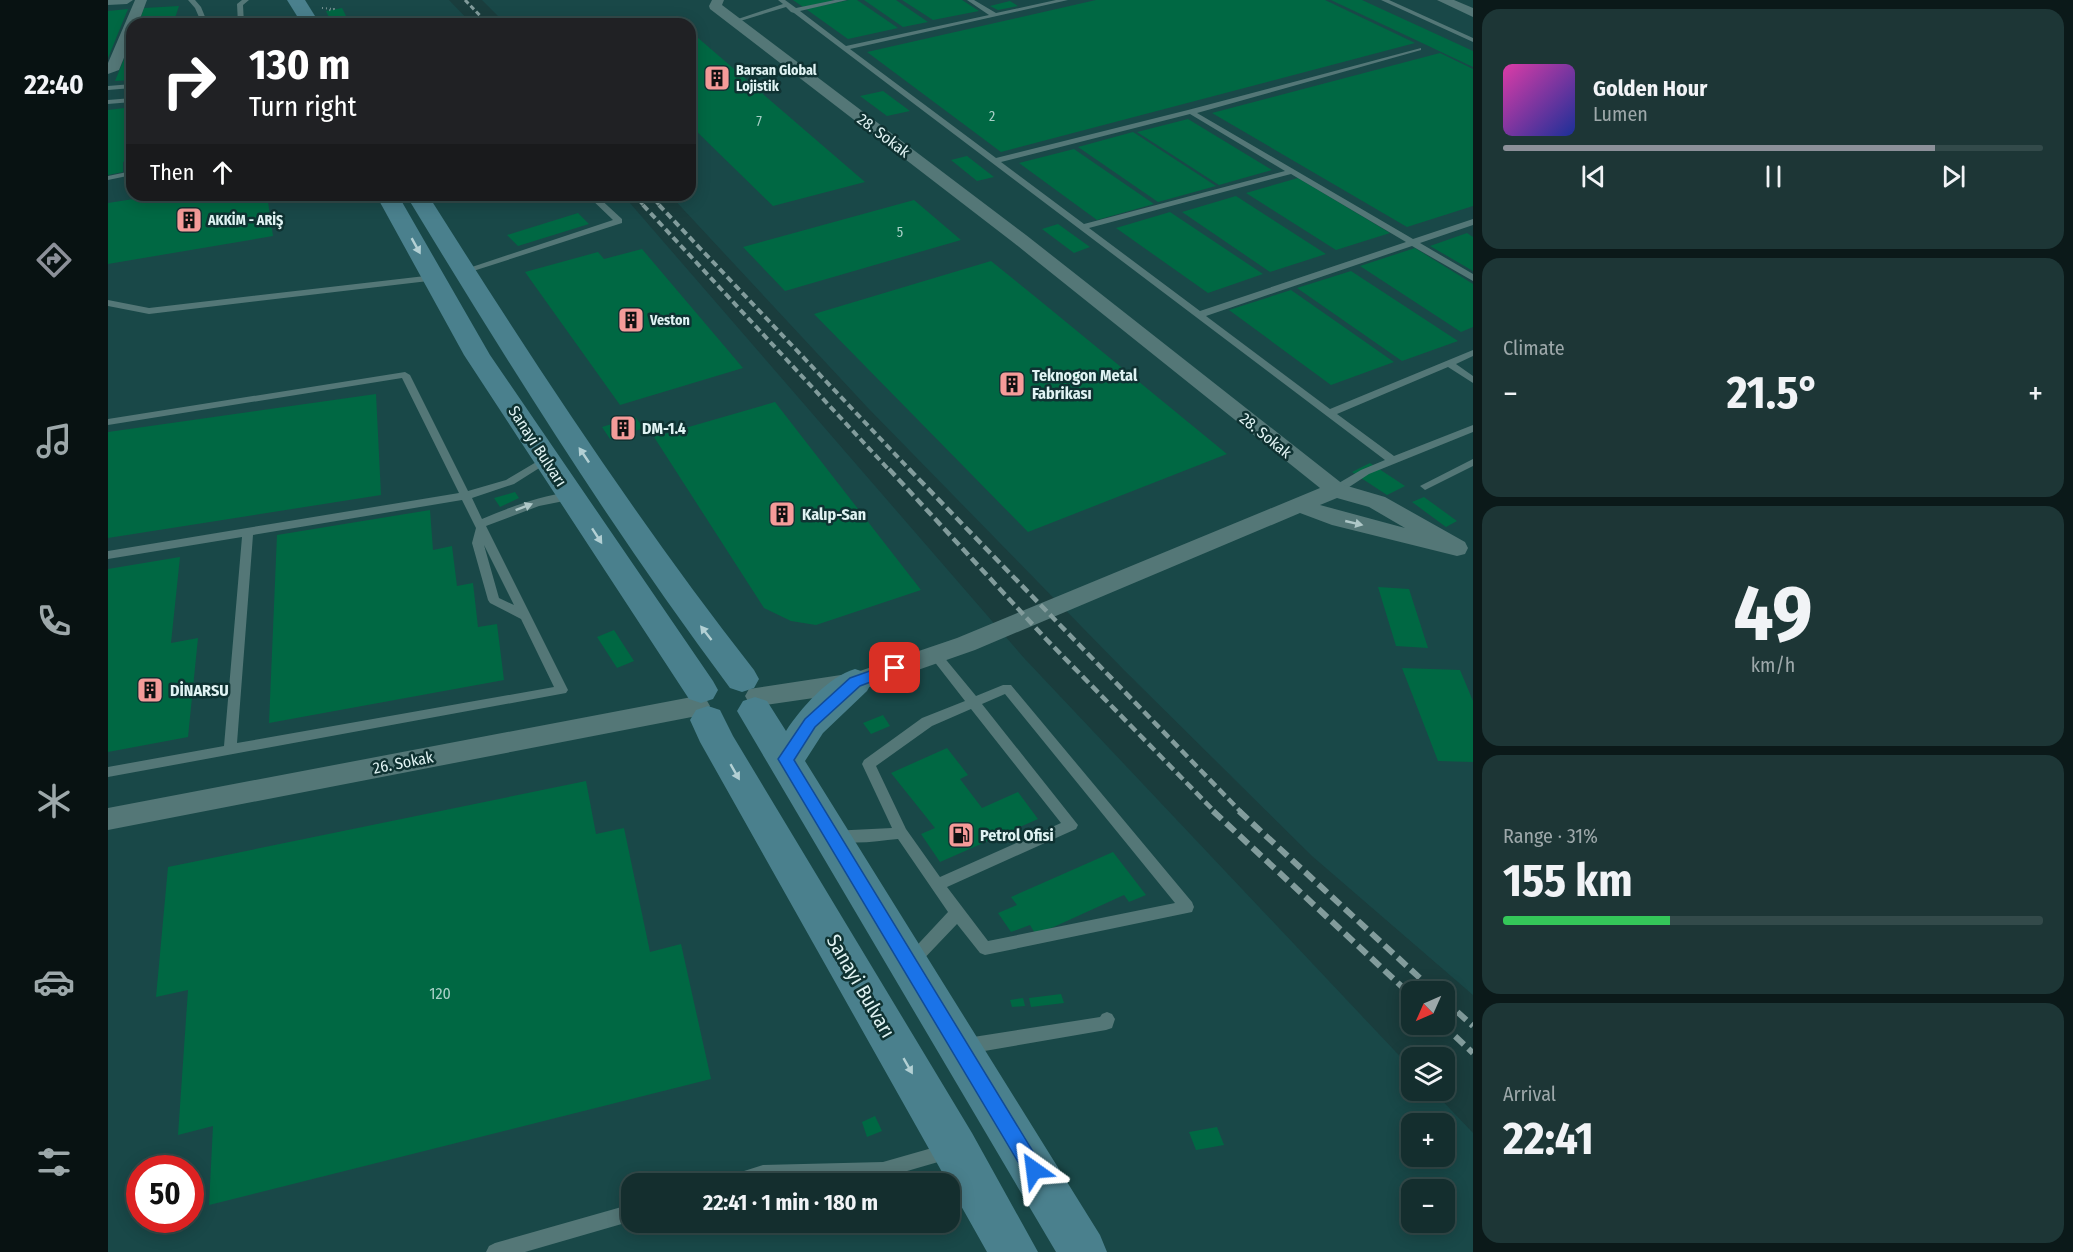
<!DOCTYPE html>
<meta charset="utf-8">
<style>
body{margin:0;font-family:"Fira Sans Condensed",sans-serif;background:#1d3636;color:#f1f3f6;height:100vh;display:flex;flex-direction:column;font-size:22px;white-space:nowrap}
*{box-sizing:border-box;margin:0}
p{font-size:20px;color:#9da8aa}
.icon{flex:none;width:33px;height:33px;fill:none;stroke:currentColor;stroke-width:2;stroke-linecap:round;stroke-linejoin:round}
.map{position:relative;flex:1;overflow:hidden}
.drawer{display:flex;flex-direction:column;gap:9px;padding:9px;background:#0b1919;width:600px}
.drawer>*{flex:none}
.hud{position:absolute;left:18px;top:18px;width:570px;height:183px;border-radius:18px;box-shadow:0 3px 15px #0003,0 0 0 2px #334a4a;background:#202124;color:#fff;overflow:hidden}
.needle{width:39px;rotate:225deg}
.tools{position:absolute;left:1293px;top:981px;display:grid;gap:12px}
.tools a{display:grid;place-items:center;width:54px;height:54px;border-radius:12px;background:#142e2e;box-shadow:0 3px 15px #0003,0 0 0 2px #334a4a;font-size:30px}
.speed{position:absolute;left:18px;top:1155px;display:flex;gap:12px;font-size:30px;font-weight:700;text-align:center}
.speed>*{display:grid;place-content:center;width:78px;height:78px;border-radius:50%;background:#142e2e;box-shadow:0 3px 15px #0003,0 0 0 2px #334a4a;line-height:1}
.speed .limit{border:9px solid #d22;background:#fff;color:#111}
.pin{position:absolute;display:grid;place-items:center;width:51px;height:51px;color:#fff;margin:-26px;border-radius:12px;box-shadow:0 3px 9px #0006}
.me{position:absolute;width:66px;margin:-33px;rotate:329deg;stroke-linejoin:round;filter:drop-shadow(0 0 4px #0008)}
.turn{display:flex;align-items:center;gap:21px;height:126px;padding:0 24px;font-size:27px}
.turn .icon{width:78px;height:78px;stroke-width:2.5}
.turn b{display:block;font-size:42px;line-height:51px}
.then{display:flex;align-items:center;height:57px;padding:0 24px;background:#0003;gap:12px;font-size:22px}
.big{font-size:45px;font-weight:700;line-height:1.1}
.drawer .widget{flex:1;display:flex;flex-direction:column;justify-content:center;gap:9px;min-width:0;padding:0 21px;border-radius:18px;background:#1d3636}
.drawer .dial{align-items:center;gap:0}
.dial b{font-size:78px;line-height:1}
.song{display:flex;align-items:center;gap:18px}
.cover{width:72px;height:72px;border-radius:9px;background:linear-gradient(135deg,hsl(320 70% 55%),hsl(230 70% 35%))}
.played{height:6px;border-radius:3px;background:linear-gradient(90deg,#8c9099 80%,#334a4a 80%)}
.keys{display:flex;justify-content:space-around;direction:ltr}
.heat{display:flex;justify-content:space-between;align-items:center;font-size:33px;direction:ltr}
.charge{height:9px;border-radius:4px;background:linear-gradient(90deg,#34c759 31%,#334a4a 0)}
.trip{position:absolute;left:513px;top:1173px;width:339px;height:60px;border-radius:18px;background:#142e2e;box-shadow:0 3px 15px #0003,0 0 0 2px #334a4a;font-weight:700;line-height:60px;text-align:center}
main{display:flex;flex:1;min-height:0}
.tab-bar{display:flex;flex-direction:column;width:108px;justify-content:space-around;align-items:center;background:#081212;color:#9da8aa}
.tab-bar .icon{width:42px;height:42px}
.tab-bar .on{color:#8c9099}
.tab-bar b{font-size:27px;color:#f1f3f6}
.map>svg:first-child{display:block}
.built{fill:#194848;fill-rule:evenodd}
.building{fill:#006843}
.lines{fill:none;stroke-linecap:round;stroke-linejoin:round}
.path{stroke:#769292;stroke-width:2;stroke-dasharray:1 3;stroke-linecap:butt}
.service{fill:#547777;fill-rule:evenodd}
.minor{fill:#547777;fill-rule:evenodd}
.secondary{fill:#4a808d;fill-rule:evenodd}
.rail-far3{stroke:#829c9c;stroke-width:3;stroke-dasharray:5 3;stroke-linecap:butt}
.rail-far2{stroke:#829c9c;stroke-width:4;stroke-dasharray:7 4;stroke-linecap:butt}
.rail-far1{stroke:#829c9c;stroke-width:4.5;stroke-dasharray:9 4.5;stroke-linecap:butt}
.rail{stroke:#829c9c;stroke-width:6;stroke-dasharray:12 6;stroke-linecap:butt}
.oneway{fill:#b3d0d4}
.oneway2{fill:#afc8c8}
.route{fill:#1a73e8;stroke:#114b97;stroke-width:1.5}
.labels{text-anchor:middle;stroke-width:5;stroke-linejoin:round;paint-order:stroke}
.far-poi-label{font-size:14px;font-weight:bold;fill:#e0f3f3;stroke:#0f3232;text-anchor:start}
.number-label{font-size:14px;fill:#a8d0c7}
.street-label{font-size:16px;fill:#e0f3f3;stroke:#0f3232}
.poi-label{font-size:16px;font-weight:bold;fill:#e0f3f3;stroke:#0f3232;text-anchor:start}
.near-number-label{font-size:16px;fill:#a8d0c7}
.near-street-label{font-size:20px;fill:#e0f3f3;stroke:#0f3232}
</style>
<main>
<nav class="tab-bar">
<b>22:40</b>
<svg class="icon on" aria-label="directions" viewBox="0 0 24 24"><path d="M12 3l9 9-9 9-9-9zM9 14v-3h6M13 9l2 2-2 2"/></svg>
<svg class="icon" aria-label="music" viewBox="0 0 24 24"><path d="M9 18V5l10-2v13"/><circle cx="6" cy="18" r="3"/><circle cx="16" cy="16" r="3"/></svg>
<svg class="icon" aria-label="phone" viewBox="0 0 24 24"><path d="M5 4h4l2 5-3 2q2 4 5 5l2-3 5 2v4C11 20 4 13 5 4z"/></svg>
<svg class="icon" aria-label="climate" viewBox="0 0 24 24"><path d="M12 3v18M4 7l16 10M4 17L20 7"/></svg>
<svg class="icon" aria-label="car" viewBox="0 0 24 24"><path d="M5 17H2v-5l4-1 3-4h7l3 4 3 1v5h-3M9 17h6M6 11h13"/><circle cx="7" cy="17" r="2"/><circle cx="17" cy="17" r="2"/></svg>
<svg class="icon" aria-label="filters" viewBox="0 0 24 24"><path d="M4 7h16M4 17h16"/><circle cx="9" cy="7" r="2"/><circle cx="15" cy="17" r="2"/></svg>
</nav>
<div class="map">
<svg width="1365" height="1252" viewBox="0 0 1365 1252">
<rect width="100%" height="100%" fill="#1a3d3d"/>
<path class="built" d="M0,0h341l23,24h-340v171h491l401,463 387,410 1,22 21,1 40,42v119h-1365zM1304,1124h32v32h-32zM32,1168h50v52h-50zM524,1184h318v38h-318zM1304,1190h32v32h-32z
M374,0h991v995l-161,-139 -188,-186 -256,-262 -198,-213h20v-171h-184z"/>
<path class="building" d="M685,0h39v1l-29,6z
M741,0h8l41,28 -50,11 -42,-30z
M756,0h32l32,22 -25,5z
M794,0h60l17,11 -46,9z
M988,0h229l90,43 -414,109 -134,-100z
M1223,0h31l111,51v16z
M902,1l8,5 -20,4 -8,-4z
M71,6l-6,18h-35l6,-16z
M234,8l4,8 -16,3 -4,-8z
M20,9l-20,49v-47z
M582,31l175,151 -92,24 -83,-81z
M24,39v41l-17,1z
M1332,53l33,16v137l-66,21 -195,-114z
M775,91l27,20 -23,5 -27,-20z
M24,107v53l-9,2v10l-15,3v-65z
M1080,119l84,51 -53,15 -82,-53z
M1025,132l83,54 -58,16 -80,-55z
M966,149l80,55 -57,16 -78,-57z
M859,156l27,21 -17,4 -26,-21z
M1190,178l92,55 -54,17 -90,-57z
M51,195h108l6,41 -165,28v-61z
M1128,196l90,58 -56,18 -88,-60z
M806,200l47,40 -176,51 -42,-44z
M1062,212l93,62 -55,19 -92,-65z
M470,213l11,11 -71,22 -11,-11z
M950,224l32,23 -16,6 -32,-24z
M1359,233l6,4v34l-43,-25z
M1307,248l58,36v43l-12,5 -101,-66z
M534,249l101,119 -123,37 -95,-133 73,-20 6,7z
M883,261l47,38 189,155 -199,78 -214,-218z
M1243,271l107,70 -56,20 -105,-73z
M1183,290l103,72 -63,23 -102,-75z
M268,394l5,101 -273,43v-106z
M667,402l146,188 -105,35 -25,-4 -27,-13 -110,-171z
M527,417l9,11 -34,11 -8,-12z
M1262,463l35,23 -18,9 -35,-23z
M407,492l4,6 -19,9 -6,-9z
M1316,497l33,24 -11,6 -34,-25z
M322,510l3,40 19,-4 5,40 16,-3 5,44 19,-3 7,56 -235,43 8,-188z
M72,557l-9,86 27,-5 -10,99 -80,15v-183z
M1270,587l31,2 19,59 -32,-2z
M506,630l20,31 -17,7 -20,-31z
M1294,668l58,2 13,31v61l-35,-1z
M775,715l7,11 -19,8 -8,-11z
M839,748l21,27 -8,4 22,29 36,-16 20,27 -98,43 -19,-28 14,-6 -44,-55z
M478,781l10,53 28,-6 26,124 31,-8 30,135 -502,126 4,-79 -35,9 10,-145 -32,7 12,-130z
M1005,852l33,43 -17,7 -5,-7 -88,40 -6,-10 -19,7 -13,-19 19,-8 -6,-8z
M953,994l3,9 -33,4 -2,-9z
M915,998l2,8 -13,1 -2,-7z
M767,1116l7,15 -15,6 -5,-15z
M1109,1127l7,18 -28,5 -7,-18z"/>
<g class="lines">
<path class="path" d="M214,8l12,1 -7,2
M220,23l11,-2 -2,-3"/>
<path class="service" d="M80,0h7l6,7 7,17h-6l-7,-16z
M134,0h7l-6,5 1,19h-6l-1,-20z
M670,0h7l11,8 39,-8h12l-47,11 46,35 143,-31 -22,-15h7l22,13 60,-13h12l-218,49 146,109 192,-48 233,-62v2l-224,63 216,126 60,-20v6l-53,18 53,31v7l-61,-35 -206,70 124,93 143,-59v6l-17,8 17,12v7l-25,-16 -111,47 57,42 79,-31v7l-104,42 -29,19h-8l-1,-3 1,-3 29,-17 24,-10 -591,-447 -3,-1 -5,-5 -49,15 -5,-1 51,-17zM1082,114l95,57 -201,53 -83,-62zM1183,174l115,68 -206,69 -111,-83z
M1273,0h8l84,38v4z
M24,84v4l-24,2v-4z
M24,98v4l-24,2v-4z
M24,171v4l-24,5v-4z
M479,195h9l26,24v4l-155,50 -3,1 -4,-3 153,-51z
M326,275l3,1v4l-288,34 -41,-8v-6l41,8z
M297,372l5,3 58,116 38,-11 37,-22 4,-1 5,3 -38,24 -42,14 10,21c29,-12 57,-23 88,-27l5,4 -1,3 -35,7 -53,20 82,164 -2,3 -458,84v-10l116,-21 18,-209 -134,22v-8l351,-58 -57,-115 -294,47v-6zM354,500l14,28 -4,15 16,57 2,3 31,16 33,68 -317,56 16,-208zM376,545l30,60 -15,-7z
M1365,459v7l-48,24 -5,-4z
M826,648l4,2 38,46 27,-11h8l181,217 2,5 -2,5 -207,43 -5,-2 -23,-29 -40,42 -5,2 -5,-2 -3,-5 3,-5 41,-44 -50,-73c-22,2 -46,7 -67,0l-2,-4 2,-4 61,-3 -30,-64 2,-4 58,-42 43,-17 -35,-45 -2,-3 2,-3zM897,694l170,209 -187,38 -41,-54 129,-58 2,-4 -96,-121zM863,709l90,114 -121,54 -34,-48 -30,-63 56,-40z
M999,1012l5,2 3,5 -3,9 -6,2 -139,24 -6,-3 -2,-5 2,-5 6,-3 133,-21 2,-3z
M838,1144l6,2 2,6 -2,6 -69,20 -163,6 2,-6 41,-13 120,-3z
M524,1204v17l-107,31h-39l3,-6 6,-3z"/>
<path class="minor" d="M0,0h25l-6,4 -19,1z
M27,0h12l-9,24h-6v14l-13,32 -11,4v-11z
M604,0h12l-2,5 304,230 318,250 41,12 80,45 3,6 -3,6 -8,2 -125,-31 -32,-12 -325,137 -120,42 -97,14 -9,-3 -4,-7 4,-7 105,-16 103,-35 363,-150 -306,-245 -304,-234 -1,-3zM1229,498l32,9 36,21 -85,-23z
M1329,0h17l19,8v9z
M589,696l9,3 4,7 -4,7 -9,3 -589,114v-22z"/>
<path class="secondary" d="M179,0h18l15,24h-18z
M268,195h22l92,160 223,326 5,9 -5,9 -12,4 -12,-4 -225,-344z
M298,195h22c103,163 207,323 326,475l5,9 -5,9 -12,4 -12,-4c-118,-158 -222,-325 -324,-493z
M747,669l12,4 5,9 -5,9 -44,42 -18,28 295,474 7,17h-51l-319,-541 6,-10 12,-4 12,4 19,30c15,-23 42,-54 69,-62z
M600,706l12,4 13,26 239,397 66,119h-51l-287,-510 -10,-22 6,-10z"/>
<path class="rail-far3" d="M357,0l23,24
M526,195l10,11
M542,195l10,11"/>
<path class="rail-far2" d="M535,205l247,266
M551,205l252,266"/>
<path class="rail-far1" d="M781,469l157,170 169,173
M801,469l332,343"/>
<path class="rail" d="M1105,811l199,185
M1131,811l196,181
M1336,1000l29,26
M1334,1024l31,29"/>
</g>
<defs><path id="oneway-solid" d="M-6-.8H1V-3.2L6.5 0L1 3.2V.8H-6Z" transform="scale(1.5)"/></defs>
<g class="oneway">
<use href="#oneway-solid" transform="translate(308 246) rotate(61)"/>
<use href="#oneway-solid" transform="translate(476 455) rotate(-124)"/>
<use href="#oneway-solid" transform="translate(489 536) rotate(57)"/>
<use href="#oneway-solid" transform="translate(598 633) rotate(-128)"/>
<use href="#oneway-solid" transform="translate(627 772) rotate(60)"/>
<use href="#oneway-solid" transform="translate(800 1066) rotate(60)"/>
</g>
<g class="oneway2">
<use href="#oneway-solid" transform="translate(416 507) rotate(-21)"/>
<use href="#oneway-solid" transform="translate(1246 523) rotate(13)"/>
</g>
<path class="route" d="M787,662l7,6 -2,3 -40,15 -45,41 -21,33 246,403 3,7 -3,7 -6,3 -7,-3 -249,-418 27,-40 45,-41z"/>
<defs>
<symbol id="building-square" viewBox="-11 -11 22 22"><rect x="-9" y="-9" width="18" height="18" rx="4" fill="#f59b99" stroke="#0f3232"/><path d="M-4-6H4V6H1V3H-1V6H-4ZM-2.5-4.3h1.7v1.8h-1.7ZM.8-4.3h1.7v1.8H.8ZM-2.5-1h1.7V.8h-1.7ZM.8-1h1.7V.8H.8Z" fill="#111"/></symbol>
<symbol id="fuel-square" viewBox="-11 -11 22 22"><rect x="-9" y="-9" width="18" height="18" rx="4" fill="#f59b99" stroke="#0f3232"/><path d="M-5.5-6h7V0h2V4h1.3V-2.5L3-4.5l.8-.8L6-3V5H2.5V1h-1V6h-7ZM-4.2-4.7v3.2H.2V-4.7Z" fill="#111"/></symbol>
</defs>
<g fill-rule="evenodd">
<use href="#building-square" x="594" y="63" width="30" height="30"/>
<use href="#building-square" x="66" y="205" width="30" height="30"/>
<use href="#building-square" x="508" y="305" width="30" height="30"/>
<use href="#building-square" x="889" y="369" width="30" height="30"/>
<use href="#building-square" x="500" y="413" width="30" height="30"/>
<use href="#building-square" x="659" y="499" width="30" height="30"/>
<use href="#building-square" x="27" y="675" width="30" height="30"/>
<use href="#fuel-square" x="838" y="820" width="30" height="30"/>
</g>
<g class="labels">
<g class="far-poi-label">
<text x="628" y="75">Barsan Global<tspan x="628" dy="16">Lojistik</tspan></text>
<text x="100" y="225">AKKİM - ARİŞ</text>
<text x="542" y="325">Veston</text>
</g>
<g class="number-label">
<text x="884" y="121">2</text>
<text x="651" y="126">7</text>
<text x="792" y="237">5</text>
</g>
<g class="street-label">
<text transform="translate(776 135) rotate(37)" y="6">28. Sokak</text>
<text transform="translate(1158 435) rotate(39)" y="6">28. Sokak</text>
<text transform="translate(430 446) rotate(57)" y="6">Sanayi Bulvarı</text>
<text transform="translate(295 762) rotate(-11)" y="6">26. Sokak</text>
</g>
<g class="poi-label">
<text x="924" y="381">Teknogon Metal<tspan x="924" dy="18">Fabrikası</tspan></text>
<text x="534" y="434">DM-1.4</text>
<text x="694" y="520">Kalıp-San</text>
<text x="62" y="696">DİNARSU</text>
<text x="872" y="841">Petrol Ofisi</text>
</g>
<g class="near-number-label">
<text x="332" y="999">120</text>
</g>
<g class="near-street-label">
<text transform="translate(753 986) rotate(60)" y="7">Sanayi Bulvarı</text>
</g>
</g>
</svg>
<div class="tools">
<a><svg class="needle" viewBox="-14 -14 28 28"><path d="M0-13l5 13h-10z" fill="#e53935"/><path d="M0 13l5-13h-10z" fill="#9da8aa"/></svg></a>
<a><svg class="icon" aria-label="layers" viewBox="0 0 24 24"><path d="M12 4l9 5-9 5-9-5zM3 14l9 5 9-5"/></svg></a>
<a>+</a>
<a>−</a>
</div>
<div class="speed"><div class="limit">50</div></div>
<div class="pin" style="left:787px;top:668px;background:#d93025"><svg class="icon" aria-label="arrive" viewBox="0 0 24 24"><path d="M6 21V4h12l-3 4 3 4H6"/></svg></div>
<svg class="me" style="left:926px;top:1170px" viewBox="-20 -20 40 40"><path d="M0-17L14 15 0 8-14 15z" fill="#1a73e8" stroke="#fff" stroke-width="4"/></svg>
<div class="trip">22:41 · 1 min · 180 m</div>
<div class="hud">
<div class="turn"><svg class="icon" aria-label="right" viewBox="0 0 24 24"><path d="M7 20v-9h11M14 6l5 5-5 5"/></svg><div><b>130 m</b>Turn right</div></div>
<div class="then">Then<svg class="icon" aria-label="ahead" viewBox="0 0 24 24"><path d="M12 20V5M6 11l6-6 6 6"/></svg></div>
</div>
</div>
<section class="drawer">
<div class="widget">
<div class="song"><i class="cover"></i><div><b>Golden Hour</b><p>Lumen</p></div></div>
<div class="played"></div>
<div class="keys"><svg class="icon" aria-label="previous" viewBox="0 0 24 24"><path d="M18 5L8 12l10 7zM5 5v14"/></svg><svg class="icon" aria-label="pause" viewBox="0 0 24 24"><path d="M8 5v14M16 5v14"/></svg><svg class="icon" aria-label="next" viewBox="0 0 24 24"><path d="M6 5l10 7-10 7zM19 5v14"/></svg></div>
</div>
<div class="widget"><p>Climate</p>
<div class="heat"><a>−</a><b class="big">21.5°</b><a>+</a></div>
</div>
<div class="widget dial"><b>49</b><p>km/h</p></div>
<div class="widget"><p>Range · 31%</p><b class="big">155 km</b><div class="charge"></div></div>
<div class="widget"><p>Arrival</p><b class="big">22:41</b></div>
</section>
</main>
